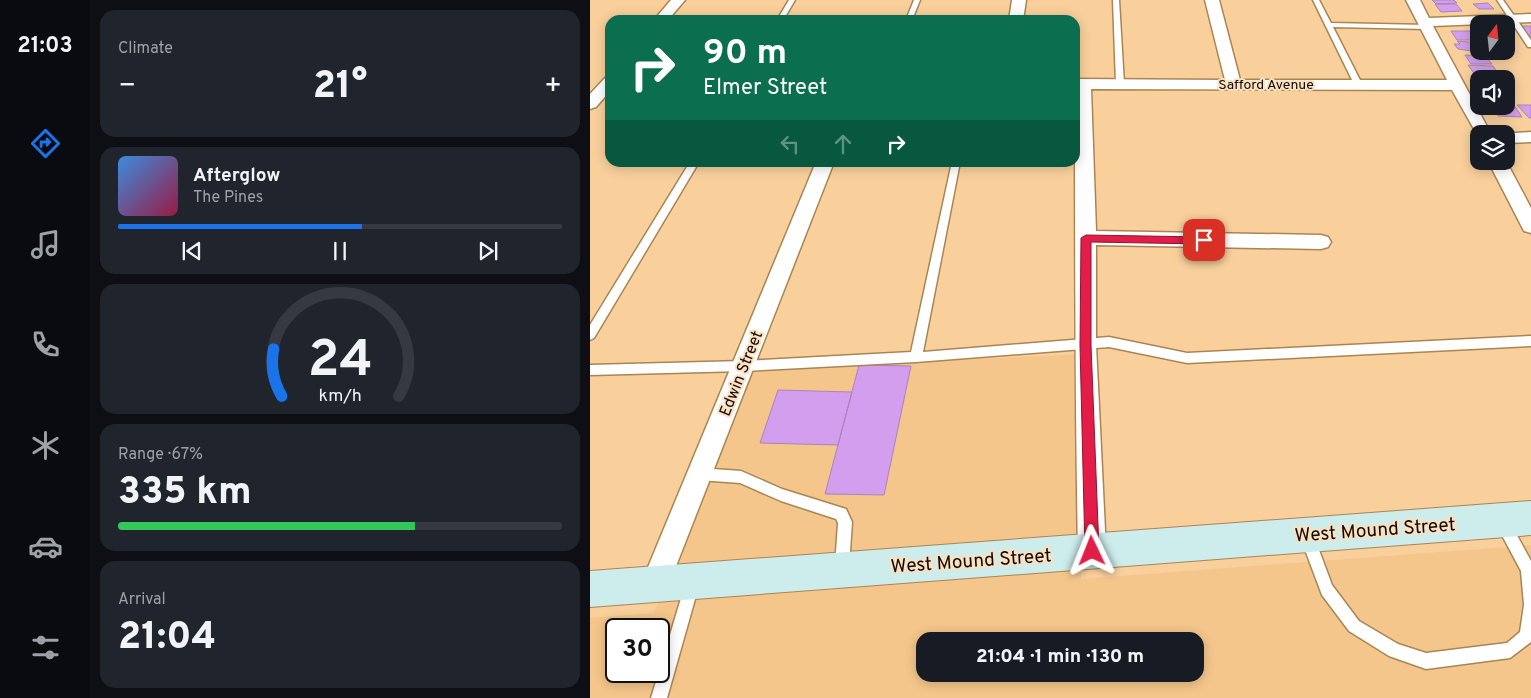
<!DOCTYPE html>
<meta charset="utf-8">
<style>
body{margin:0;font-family:Overpass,sans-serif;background:#20242c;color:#f1f3f6;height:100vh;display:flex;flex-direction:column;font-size:19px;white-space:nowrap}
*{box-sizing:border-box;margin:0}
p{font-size:16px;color:#9ea1a6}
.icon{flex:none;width:28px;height:28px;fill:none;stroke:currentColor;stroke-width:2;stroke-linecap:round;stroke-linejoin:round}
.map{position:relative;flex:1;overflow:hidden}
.side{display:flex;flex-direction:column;gap:10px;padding:10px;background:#0d0f14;width:500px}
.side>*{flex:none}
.top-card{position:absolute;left:15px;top:15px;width:475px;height:152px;border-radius:15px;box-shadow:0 2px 12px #0003;background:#0b6e4f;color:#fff;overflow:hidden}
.needle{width:32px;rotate:15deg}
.fabs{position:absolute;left:880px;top:15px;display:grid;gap:10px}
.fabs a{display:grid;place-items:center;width:45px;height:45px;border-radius:10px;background:#171b24;box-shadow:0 2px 12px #0003;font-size:25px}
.speed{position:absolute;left:15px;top:618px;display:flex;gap:10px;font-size:25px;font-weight:700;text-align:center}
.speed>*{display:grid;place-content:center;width:65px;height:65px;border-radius:50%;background:#171b24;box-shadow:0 2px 12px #0003;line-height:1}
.speed .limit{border:2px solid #111;border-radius:8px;background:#fff;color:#111}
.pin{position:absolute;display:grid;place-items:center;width:42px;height:42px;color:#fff;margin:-21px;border-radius:10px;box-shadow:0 2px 8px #0006}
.me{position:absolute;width:55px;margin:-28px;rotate:358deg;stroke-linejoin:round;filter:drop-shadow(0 0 4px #0008)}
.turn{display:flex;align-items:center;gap:18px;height:105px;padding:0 15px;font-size:22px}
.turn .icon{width:65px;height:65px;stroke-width:2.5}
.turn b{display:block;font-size:35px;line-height:42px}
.lanes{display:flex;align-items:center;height:48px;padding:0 15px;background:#0003;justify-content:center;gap:25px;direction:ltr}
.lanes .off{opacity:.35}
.big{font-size:38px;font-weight:800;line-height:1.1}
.side .widget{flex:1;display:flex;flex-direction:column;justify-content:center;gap:8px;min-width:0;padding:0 18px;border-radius:15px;background:#20242c}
.side .dial{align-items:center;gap:0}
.dial svg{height:130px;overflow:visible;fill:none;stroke:#363941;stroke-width:7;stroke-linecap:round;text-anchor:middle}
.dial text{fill:#f1f3f6;stroke:none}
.song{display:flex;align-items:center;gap:15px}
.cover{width:60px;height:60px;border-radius:8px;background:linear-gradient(135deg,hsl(210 70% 55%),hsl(340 70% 35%))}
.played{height:5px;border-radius:2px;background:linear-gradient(90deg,#1a73e8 55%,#363941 55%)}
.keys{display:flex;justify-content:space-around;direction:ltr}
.heat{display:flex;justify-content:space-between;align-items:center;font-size:28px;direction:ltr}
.charge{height:8px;border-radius:4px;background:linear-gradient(90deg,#34c759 67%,#363941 0)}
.trip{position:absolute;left:326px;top:632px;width:288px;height:50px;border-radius:15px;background:#171b24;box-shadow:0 2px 12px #0003;font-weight:800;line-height:50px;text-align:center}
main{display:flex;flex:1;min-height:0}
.dock{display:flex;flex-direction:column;width:90px;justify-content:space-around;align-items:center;background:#090b0e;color:#9ea1a6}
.dock .icon{width:35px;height:35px}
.dock .on{color:#1a73e8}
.dock b{font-size:22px;color:#f1f3f6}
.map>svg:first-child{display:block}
.built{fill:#f4c68b;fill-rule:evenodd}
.building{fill:#d29eed;stroke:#a786b9}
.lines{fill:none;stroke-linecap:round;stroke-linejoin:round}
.lane-casing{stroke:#aa8553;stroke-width:3}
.street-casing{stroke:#aa8553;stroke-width:3}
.secondary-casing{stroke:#aa8553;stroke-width:2}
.lane{fill:#fff;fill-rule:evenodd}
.street{fill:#fff;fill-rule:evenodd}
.secondary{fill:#cdecec;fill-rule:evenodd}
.route{fill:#e11d48;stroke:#92132f}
.labels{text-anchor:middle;stroke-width:4;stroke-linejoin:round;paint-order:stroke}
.far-street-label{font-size:14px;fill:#170900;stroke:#f9e1c2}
.street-label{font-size:16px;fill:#170900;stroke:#f9e1c2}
.near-street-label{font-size:19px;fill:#170900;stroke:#f9e1c2}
</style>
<main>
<nav class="dock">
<b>21:03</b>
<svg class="icon on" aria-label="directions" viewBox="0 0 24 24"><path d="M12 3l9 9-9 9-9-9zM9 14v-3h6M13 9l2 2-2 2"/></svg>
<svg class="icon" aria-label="music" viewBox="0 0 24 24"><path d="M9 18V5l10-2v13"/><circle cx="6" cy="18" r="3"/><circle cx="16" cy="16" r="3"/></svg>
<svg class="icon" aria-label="phone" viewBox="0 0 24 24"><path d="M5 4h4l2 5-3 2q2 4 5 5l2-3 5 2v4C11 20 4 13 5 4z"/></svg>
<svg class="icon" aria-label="climate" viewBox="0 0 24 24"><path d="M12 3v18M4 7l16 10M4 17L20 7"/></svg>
<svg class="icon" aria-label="car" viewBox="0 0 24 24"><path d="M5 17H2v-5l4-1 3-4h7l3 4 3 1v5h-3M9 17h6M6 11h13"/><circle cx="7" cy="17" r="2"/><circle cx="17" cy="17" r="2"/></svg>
<svg class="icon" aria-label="filters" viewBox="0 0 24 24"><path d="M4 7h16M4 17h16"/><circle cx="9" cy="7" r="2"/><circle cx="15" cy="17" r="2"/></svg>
</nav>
<section class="side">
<div class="widget"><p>Climate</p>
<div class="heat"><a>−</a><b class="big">21°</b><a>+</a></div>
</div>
<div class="widget">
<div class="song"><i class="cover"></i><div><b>Afterglow</b><p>The Pines</p></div></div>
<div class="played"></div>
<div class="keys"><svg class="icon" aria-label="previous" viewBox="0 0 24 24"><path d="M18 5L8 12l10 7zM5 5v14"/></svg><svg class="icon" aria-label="pause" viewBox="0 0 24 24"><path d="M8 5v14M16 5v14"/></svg><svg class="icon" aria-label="next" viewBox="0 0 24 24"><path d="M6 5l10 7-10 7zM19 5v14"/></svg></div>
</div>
<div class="widget dial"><svg viewBox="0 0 100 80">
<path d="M14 69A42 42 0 1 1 86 69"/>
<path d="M14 69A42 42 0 0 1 9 40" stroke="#1a73e8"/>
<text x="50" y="56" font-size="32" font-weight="700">24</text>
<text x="50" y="72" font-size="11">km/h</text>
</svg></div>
<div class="widget"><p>Range · 67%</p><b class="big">335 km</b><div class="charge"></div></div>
<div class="widget"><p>Arrival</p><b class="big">21:04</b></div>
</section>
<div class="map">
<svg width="941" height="698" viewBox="0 0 941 698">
<rect width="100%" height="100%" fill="#f9d09c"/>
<path class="built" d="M492,354l-1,225 450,-34v153h-941v-80l64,-5 95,-243zM26,629h43v42h-43zM335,641h270v33h-270z"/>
<path class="building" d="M842,0h22l3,3 -21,1z
M898,3l6,6h-15l-6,-5z
M845,4h21l6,7 -21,1z
M931,26h10v13z
M861,31h28v9h-22z
M867,41l22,2v6h-2l2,3 -21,-3 -4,-5h6z
M875,55l20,1 7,8h-21z
M878,65l25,1 8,11 -25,-1z
M916,102h6l10,15 -24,-1 -5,-10h13z
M927,105h14v13h-2z
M269,365l52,1 -27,129 -59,-1z
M188,390l74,2 -14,53 -78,-2z"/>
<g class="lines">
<defs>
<path id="lane" d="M199,0h6l-10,17 36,1 3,2h-47z
M324,0h6l-8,20h-6z
M523,0h6l5,84 -4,2 -4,-2z
M723,0h6l12,23 96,2 3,2 -3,2 -94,-2 29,57 -4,2 -4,-2z
M907,0h6l28,40v7h-3z
M100,162h9l-105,176 -4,2v-15z
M362,162h8l-37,190 186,-15 78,16 344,-17v10l-344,17 -78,-16 -193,15 -173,9 -153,4v-10l153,-4 168,-9z
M109,468l42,3 41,18 64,20 6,13 -3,44 -2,5 -5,2 -5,-2 -2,-5 3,-43 -2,-4 -55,-18 -41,-18 -41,-3 -5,-2 -1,-4 1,-4z
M913,517l5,2 23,42v81l-21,16 -84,11 -37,-13 -40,-25 -27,-36 -21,-56 2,-5 5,-2 5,2 19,51 27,36 39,23 28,9 81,-10 13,-11 4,-27 -3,-34 -25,-47 2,-5z
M102,578l5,2 2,5 -32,113h-16l34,-113 2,-5z"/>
<path id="street" d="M81,0h14l-17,20h-14z
M422,0h14l-3,20h-14z
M615,0h14l21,80h207l-41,-80h14l9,18 102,-4v8l-98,4 58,108h-12v4l-27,-48 -361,-1 5,142 225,4 7,2 3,5 -3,5 -7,2 -225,-4v100l10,206 -4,10 -10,4 -10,-4 -4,-10c-3,-157 -3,-315 -3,-472l150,1z
M20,76v15l-14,16 -6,2v-15l15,-16z
M941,132v10l-25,1v-9h-4z
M898,161h18l25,47v25l-7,-2z
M226,162h18l-165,422 -4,10 -10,4 -10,-4 -4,-10z"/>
<path id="secondary" d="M941,501v34l-941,72v-36z"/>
</defs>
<use href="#lane" class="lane-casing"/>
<use href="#street" class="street-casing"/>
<use href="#secondary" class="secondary-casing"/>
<use href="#lane" class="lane"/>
<use href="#street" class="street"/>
<use href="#secondary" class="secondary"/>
</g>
<path class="route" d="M496,235l118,2 5,3 -5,4 -113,-2v103l8,206 -2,5 -5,2 -5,-2 -2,-5 -5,-206 1,-107z"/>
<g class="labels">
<g class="far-street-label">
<text x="676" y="89">Safford Avenue</text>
</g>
<g class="street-label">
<text transform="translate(150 373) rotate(-68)" y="6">Edwin Street</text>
</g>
<g class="near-street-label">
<text transform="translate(785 529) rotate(-4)" y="7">West Mound Street</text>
<text transform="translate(381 560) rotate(-4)" y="7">West Mound Street</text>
</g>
</g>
</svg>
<div class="fabs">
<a><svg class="needle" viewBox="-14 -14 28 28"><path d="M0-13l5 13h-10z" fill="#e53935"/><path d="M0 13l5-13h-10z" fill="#9ea1a6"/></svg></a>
<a><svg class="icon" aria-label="sound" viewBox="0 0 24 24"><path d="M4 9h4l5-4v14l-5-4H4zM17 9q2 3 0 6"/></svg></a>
<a><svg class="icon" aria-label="layers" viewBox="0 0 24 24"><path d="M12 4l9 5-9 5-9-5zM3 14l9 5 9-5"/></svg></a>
</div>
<div class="speed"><div class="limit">30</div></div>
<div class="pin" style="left:614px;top:240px;background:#d93025"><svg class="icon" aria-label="arrive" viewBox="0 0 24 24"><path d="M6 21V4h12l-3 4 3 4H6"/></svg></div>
<svg class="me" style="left:502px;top:551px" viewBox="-20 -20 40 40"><path d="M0-17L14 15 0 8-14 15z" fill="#e11d48" stroke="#fff" stroke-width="4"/></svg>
<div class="trip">21:04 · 1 min · 130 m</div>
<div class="top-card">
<div class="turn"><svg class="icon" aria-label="right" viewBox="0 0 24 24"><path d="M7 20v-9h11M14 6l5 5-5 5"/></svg><div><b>90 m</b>Elmer Street</div></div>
<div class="lanes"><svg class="icon off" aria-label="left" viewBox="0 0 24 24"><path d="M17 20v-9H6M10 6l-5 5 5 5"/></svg><svg class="icon off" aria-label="ahead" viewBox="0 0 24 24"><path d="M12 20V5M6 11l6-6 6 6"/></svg><svg class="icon" aria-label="right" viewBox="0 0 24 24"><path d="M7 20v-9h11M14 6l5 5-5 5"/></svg></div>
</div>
</div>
</main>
